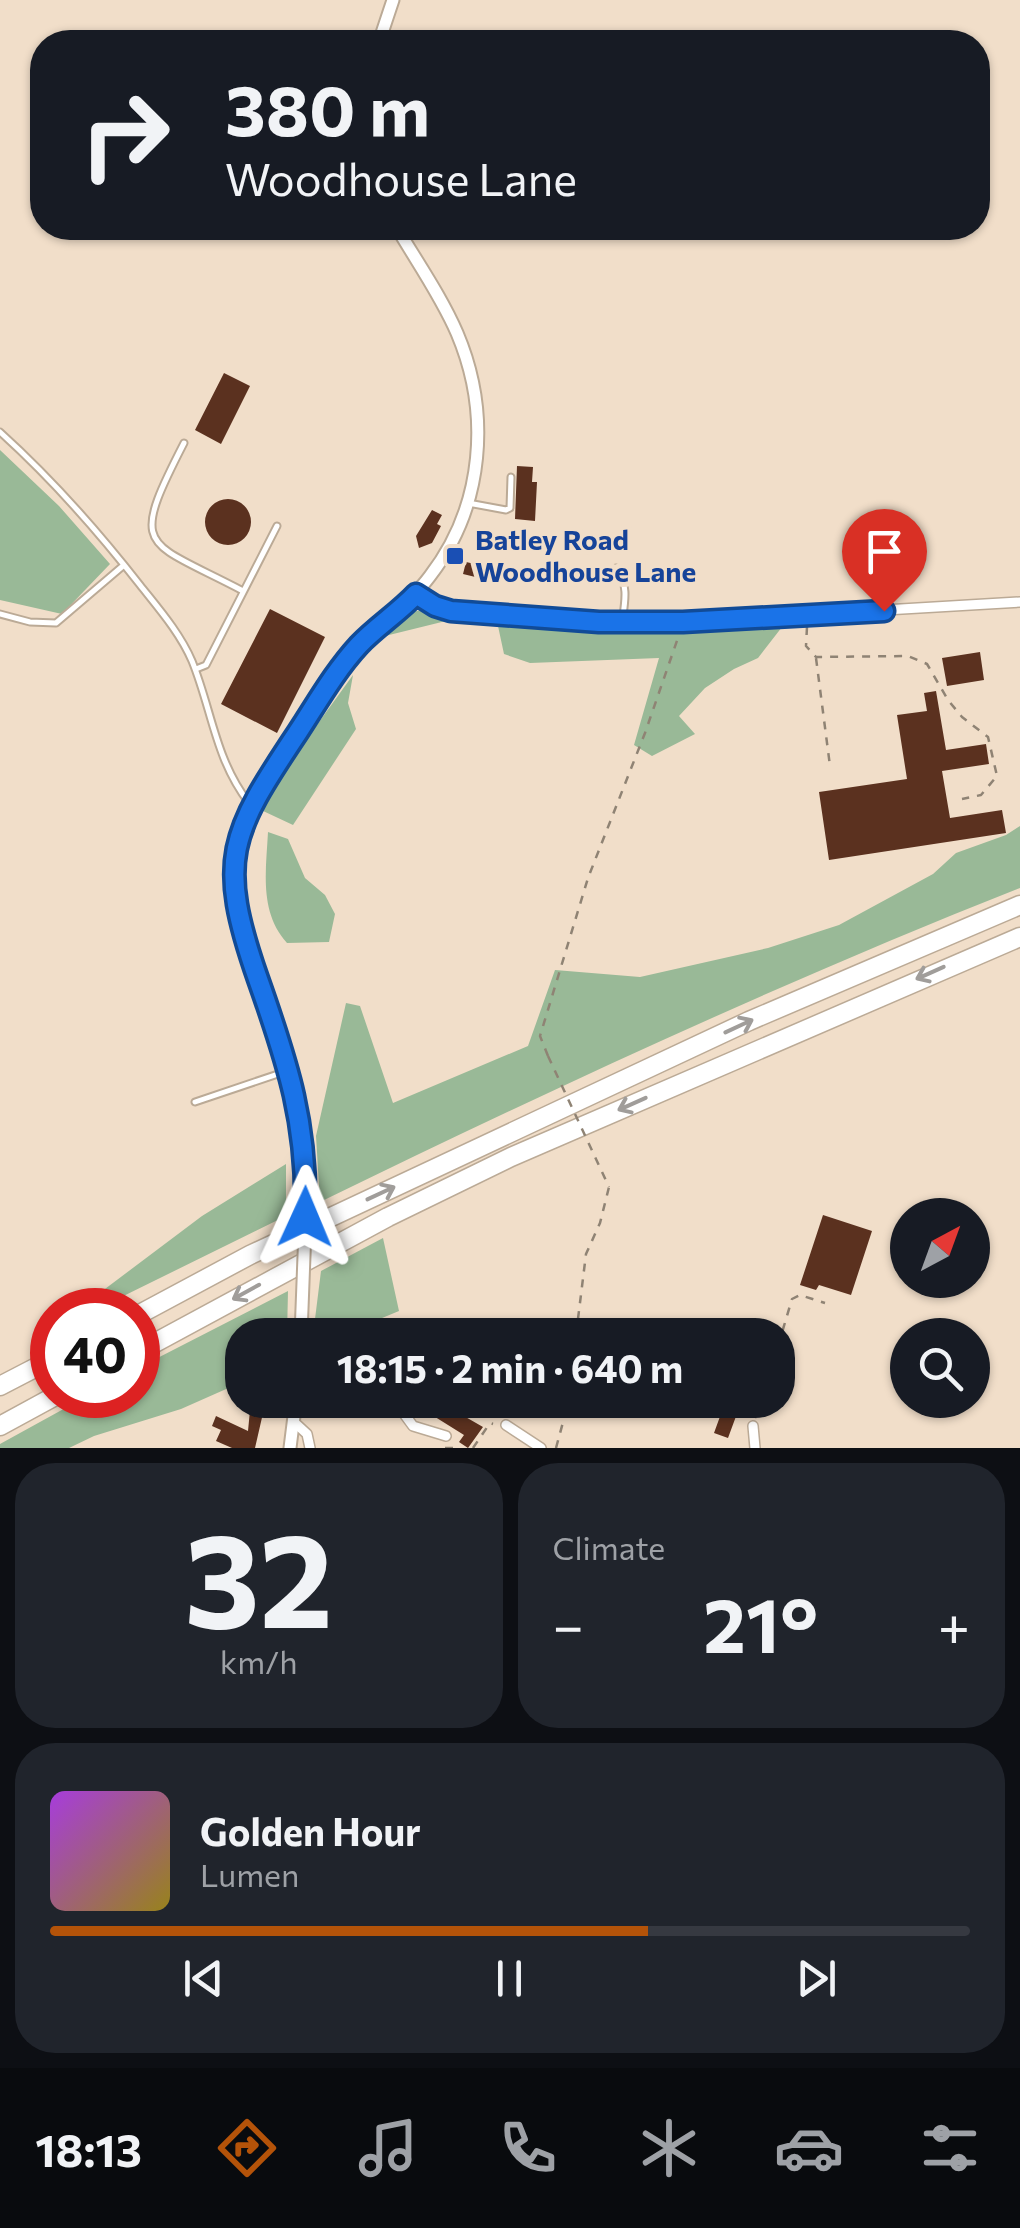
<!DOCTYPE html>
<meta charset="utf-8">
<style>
body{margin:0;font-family:Commissioner,sans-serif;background:#20242c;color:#f1f3f6;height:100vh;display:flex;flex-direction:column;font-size:38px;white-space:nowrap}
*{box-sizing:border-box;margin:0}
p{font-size:32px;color:#9ea1a6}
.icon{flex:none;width:55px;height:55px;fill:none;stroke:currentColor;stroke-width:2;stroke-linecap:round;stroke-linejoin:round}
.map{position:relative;height:1448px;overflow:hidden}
.panel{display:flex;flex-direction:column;gap:15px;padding:15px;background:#0d0f14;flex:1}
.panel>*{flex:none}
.hud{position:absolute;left:30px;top:30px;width:960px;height:210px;border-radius:40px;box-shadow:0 2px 8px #0004;background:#171b24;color:#f1f3f6;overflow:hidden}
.needle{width:65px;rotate:41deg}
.buttons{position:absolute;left:890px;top:1198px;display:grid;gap:20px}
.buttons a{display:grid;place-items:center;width:100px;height:100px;border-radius:50%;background:#171b24;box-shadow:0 2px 8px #0004;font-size:50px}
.speed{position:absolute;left:30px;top:1288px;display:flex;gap:20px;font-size:50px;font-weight:700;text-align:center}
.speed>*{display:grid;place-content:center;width:130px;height:130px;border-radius:50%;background:#171b24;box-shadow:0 2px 8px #0004;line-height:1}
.speed .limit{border:15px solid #d22;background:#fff;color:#111}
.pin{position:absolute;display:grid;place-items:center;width:85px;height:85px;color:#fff;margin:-102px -42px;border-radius:50% 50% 50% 0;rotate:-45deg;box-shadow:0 0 10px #0007}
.pin .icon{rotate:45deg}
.me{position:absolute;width:110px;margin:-55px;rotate:1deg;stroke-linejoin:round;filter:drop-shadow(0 0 8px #0008)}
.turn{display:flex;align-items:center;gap:35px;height:210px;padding:0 30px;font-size:45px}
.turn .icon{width:130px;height:130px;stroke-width:2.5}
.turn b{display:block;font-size:70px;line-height:85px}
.big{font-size:75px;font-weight:700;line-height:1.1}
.panel .tile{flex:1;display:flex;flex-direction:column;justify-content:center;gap:15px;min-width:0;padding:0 35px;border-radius:40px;background:#20242c}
.panel .dial{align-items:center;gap:0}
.dial b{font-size:130px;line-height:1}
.song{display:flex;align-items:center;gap:30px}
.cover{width:120px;height:120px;border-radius:15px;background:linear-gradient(135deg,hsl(280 70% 55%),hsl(50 70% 35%))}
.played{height:10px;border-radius:5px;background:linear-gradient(90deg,#b45309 65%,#363941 65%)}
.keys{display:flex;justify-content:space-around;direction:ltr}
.heat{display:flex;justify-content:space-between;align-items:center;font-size:55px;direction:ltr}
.panel .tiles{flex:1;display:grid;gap:15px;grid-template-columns:1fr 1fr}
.tile:last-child{grid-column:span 2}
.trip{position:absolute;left:225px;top:1318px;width:570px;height:100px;border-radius:40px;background:#171b24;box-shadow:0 2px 8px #0004;font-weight:700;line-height:100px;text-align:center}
.dock{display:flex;height:160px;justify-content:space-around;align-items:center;background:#090b0e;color:#9ea1a6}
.dock .icon{width:70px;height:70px}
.dock .active{color:#b45309}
.dock b{font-size:45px;color:#f1f3f6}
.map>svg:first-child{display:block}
.green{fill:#99b997}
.building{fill:#5b311f}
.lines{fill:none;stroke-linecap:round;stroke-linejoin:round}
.service-casing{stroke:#bbaa96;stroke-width:9}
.minor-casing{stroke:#bbaa96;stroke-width:12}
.tertiary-casing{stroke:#bbaa96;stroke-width:15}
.motorway-casing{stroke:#bbaa96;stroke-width:21}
.path{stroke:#8f8374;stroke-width:2.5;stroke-dasharray:8 8;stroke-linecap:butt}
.service{stroke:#fff;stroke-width:5}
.minor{stroke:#fff;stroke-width:9}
.tertiary{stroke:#fff;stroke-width:11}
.motorway{stroke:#fff;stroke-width:18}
.tertiary-bridge-casing{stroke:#bbaa96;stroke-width:15;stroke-linecap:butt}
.path-bridge{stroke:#8f8374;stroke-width:2.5;stroke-dasharray:8 8;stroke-linecap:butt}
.tertiary-bridge{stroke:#fff;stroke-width:11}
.oneway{stroke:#a09d9a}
.route-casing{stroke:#114b97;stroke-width:25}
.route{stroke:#1a73e8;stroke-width:18}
.transit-dot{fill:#1a4fb4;stroke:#f1dec9;stroke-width:4}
.labels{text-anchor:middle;stroke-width:10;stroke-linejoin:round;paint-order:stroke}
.transit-label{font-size:28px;font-weight:bold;fill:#164399;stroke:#f1dec9;text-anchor:start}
</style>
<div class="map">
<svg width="1020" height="1448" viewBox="0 0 1020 1448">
<rect width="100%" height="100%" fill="#f1dec9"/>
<path class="green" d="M0,450l59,56 51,58 -48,50 -62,-14z
M422,610l32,9 146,10 182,-2 -24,31 -24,11 -29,19 -26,28 16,18 -43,22 -18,-11 25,-87 -129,5 -26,-9 -6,-28 -44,-7 -69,17 27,-24z
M353,675l-5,28 8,26 -63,96 -32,-15 29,-48z
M1020,826v62c-238,94 -470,202 -700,314l-4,-66 30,-133 14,3 33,97 135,-57 27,-76 85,7 128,-29 71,-23 94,-51 23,-21 50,-18z
M268,832l20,7 17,39 20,17 10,19 -6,28 -42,1c-28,-31 -21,-72 -19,-111z
M286,1164v52l-191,94h-18l125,-94z
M383,1238l16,73 -58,24h-28l8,-64z
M288,1291l-1,44h-45v47l-61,27 -87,27 -25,12h-69v-4l89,-49h49v-27z"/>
<path class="building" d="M224,373l26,13 -29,58 -26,-14z
M517,466l16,1 -1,15h5l-2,39 -20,-2z
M205 522a23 23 0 1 1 46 0a23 23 0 1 1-46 0Z
M432,510l10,5 -5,9 4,2 -9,17 -13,5 -3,-12z
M476,559l24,6 -4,17 -33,-8 3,-12 9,2z
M270,609l55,28 -48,96 -56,-29z
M980,652l4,28 -37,6 -5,-28z
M936,691l10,59 40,-6 3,20 -47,7 8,47 52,-8 4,23 -177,27 -10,-68 88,-13 -10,-64 30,-4 -3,-18z
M823,1215l49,16 -21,64 -32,-10 -3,5 -16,-5z
M251,1400h15l-11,48h-23l-16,-7 5,-11 -9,-4 4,-10 32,15z
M408,1400h28l47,27 -15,21 -9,-6 5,-7z
M726,1400h16l-14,38 -14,-5z"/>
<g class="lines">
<defs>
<path id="service" d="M0,432c52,47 97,98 140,153 19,24 40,48 52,76 20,49 23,98 57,142
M184,443c-56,109 -40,96 59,148
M468,503l38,7 4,-2 1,-31
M616,568c13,16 9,34 6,54
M0,614l30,8 26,1 68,-58
M196,669l10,-4 71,-139
M195,1102l92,-31
M374,1335l23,-9"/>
<path id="minor" d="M416,594l19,12 16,5 148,11h84l337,-20
M394,1400l19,26 33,10
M294,1422l13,12 3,14
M506,1425l35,23
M753,1426l2,22"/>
<path id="tertiary" d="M379,42l14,-42
M303,1134c-4,-22 -7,-44 -14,-66 -20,-62 -64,-145 -55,-211 7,-46 35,-82 60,-120 21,-31 40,-66 66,-93 23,-24 50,-41 70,-68 54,-70 61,-163 27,-243 -16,-37 -40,-71 -60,-105
M290,1448l6,-48"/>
<path id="motorway" d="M138,1315l112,-60 499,-234 271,-116
M138,1352l250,-135 123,-60 509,-220
M0,1386l52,-27
M0,1426l57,-31"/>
</defs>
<use href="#service" class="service-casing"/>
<use href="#minor" class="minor-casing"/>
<use href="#tertiary" class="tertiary-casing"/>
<use href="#motorway" class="motorway-casing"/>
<path class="path" d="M807,627l-1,19 10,11 92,-1 19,8 21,36 14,17 26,20 9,39 -16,19 -19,4
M816,658l14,108
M548,1056l-8,-20 48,-158 57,-145 35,-101
M576,1335l10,-81 14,-31 9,-36
M778,1346l14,-47 8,-4 25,8
M755,1418l6,-18
M445,1448h12
M473,1448l17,-25 3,1
M556,1448l13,-48"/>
<use href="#service" class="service"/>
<use href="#minor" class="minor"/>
<use href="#tertiary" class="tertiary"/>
<use href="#motorway" class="motorway"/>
<defs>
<path id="tertiary-bridge" d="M301,1335l6,-158 -4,-43"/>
</defs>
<use href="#tertiary-bridge" class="tertiary-bridge-casing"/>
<path class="path-bridge" d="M548,1056l61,131"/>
<use href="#tertiary-bridge" class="tertiary-bridge"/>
</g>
<defs><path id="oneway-shaft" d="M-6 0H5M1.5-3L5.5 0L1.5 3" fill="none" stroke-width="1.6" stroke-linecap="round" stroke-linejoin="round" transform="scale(2.5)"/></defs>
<g class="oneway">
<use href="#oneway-shaft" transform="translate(930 973) rotate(156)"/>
<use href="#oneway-shaft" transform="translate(739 1026) rotate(-25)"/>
<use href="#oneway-shaft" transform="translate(632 1104) rotate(156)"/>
<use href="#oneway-shaft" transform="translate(381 1193) rotate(-25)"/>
<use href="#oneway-shaft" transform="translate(246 1292) rotate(151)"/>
</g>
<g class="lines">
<defs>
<path id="route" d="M305,1217c3,-92 -17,-153 -47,-238 -42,-120 -28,-145 40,-247 19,-29 37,-61 61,-87 17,-18 39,-32 57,-51l19,12 16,5 148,11h84l201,-11"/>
</defs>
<use href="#route" class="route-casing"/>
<use href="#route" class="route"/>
</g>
<rect class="transit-dot" x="445" y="546" width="20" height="20" rx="5"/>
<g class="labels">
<g class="transit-label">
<text x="475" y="550">Batley Road<tspan x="475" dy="32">Woodhouse Lane</tspan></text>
</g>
</g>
</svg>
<div class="buttons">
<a><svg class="needle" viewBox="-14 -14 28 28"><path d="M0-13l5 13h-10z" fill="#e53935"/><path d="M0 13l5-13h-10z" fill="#9ea1a6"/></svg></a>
<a><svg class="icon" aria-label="search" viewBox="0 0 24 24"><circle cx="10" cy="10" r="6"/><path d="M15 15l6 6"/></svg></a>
</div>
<div class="speed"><div class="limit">40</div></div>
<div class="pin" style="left:884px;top:611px;background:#d93025"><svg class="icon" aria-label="arrive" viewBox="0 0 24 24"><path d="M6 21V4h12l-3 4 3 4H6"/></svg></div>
<svg class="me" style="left:305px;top:1217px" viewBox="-20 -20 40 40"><path d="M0-17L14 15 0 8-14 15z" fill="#1a73e8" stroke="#fff" stroke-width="4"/></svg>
<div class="trip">18:15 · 2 min · 640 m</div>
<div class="hud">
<div class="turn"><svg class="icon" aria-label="right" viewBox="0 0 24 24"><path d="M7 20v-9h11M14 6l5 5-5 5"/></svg><div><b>380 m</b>Woodhouse Lane</div></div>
</div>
</div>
<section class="panel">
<div class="tiles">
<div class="tile dial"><b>32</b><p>km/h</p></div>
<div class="tile"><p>Climate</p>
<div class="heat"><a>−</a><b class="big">21°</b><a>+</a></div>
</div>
<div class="tile">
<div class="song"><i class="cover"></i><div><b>Golden Hour</b><p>Lumen</p></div></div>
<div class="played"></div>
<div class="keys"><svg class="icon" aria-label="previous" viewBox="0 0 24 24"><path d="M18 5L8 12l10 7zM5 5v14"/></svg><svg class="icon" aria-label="pause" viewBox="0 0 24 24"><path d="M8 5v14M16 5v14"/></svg><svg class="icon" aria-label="next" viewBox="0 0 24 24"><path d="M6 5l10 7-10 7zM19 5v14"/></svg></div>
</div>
</div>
</section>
<nav class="dock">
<b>18:13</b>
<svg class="icon active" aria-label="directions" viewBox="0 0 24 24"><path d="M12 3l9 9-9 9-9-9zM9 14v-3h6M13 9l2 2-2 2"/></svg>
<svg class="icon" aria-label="music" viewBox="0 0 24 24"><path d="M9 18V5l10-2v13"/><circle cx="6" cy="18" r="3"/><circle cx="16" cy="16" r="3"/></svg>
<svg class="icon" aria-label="phone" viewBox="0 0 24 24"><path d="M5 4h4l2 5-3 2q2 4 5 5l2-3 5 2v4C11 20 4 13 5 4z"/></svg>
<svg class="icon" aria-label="climate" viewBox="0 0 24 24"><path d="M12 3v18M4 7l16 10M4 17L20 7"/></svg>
<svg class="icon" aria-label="car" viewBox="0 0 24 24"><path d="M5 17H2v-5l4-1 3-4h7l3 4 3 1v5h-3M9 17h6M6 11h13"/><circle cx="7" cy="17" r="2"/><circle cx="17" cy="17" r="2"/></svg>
<svg class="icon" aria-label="filters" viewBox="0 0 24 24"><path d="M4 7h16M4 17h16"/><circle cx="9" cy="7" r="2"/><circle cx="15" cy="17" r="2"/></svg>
</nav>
